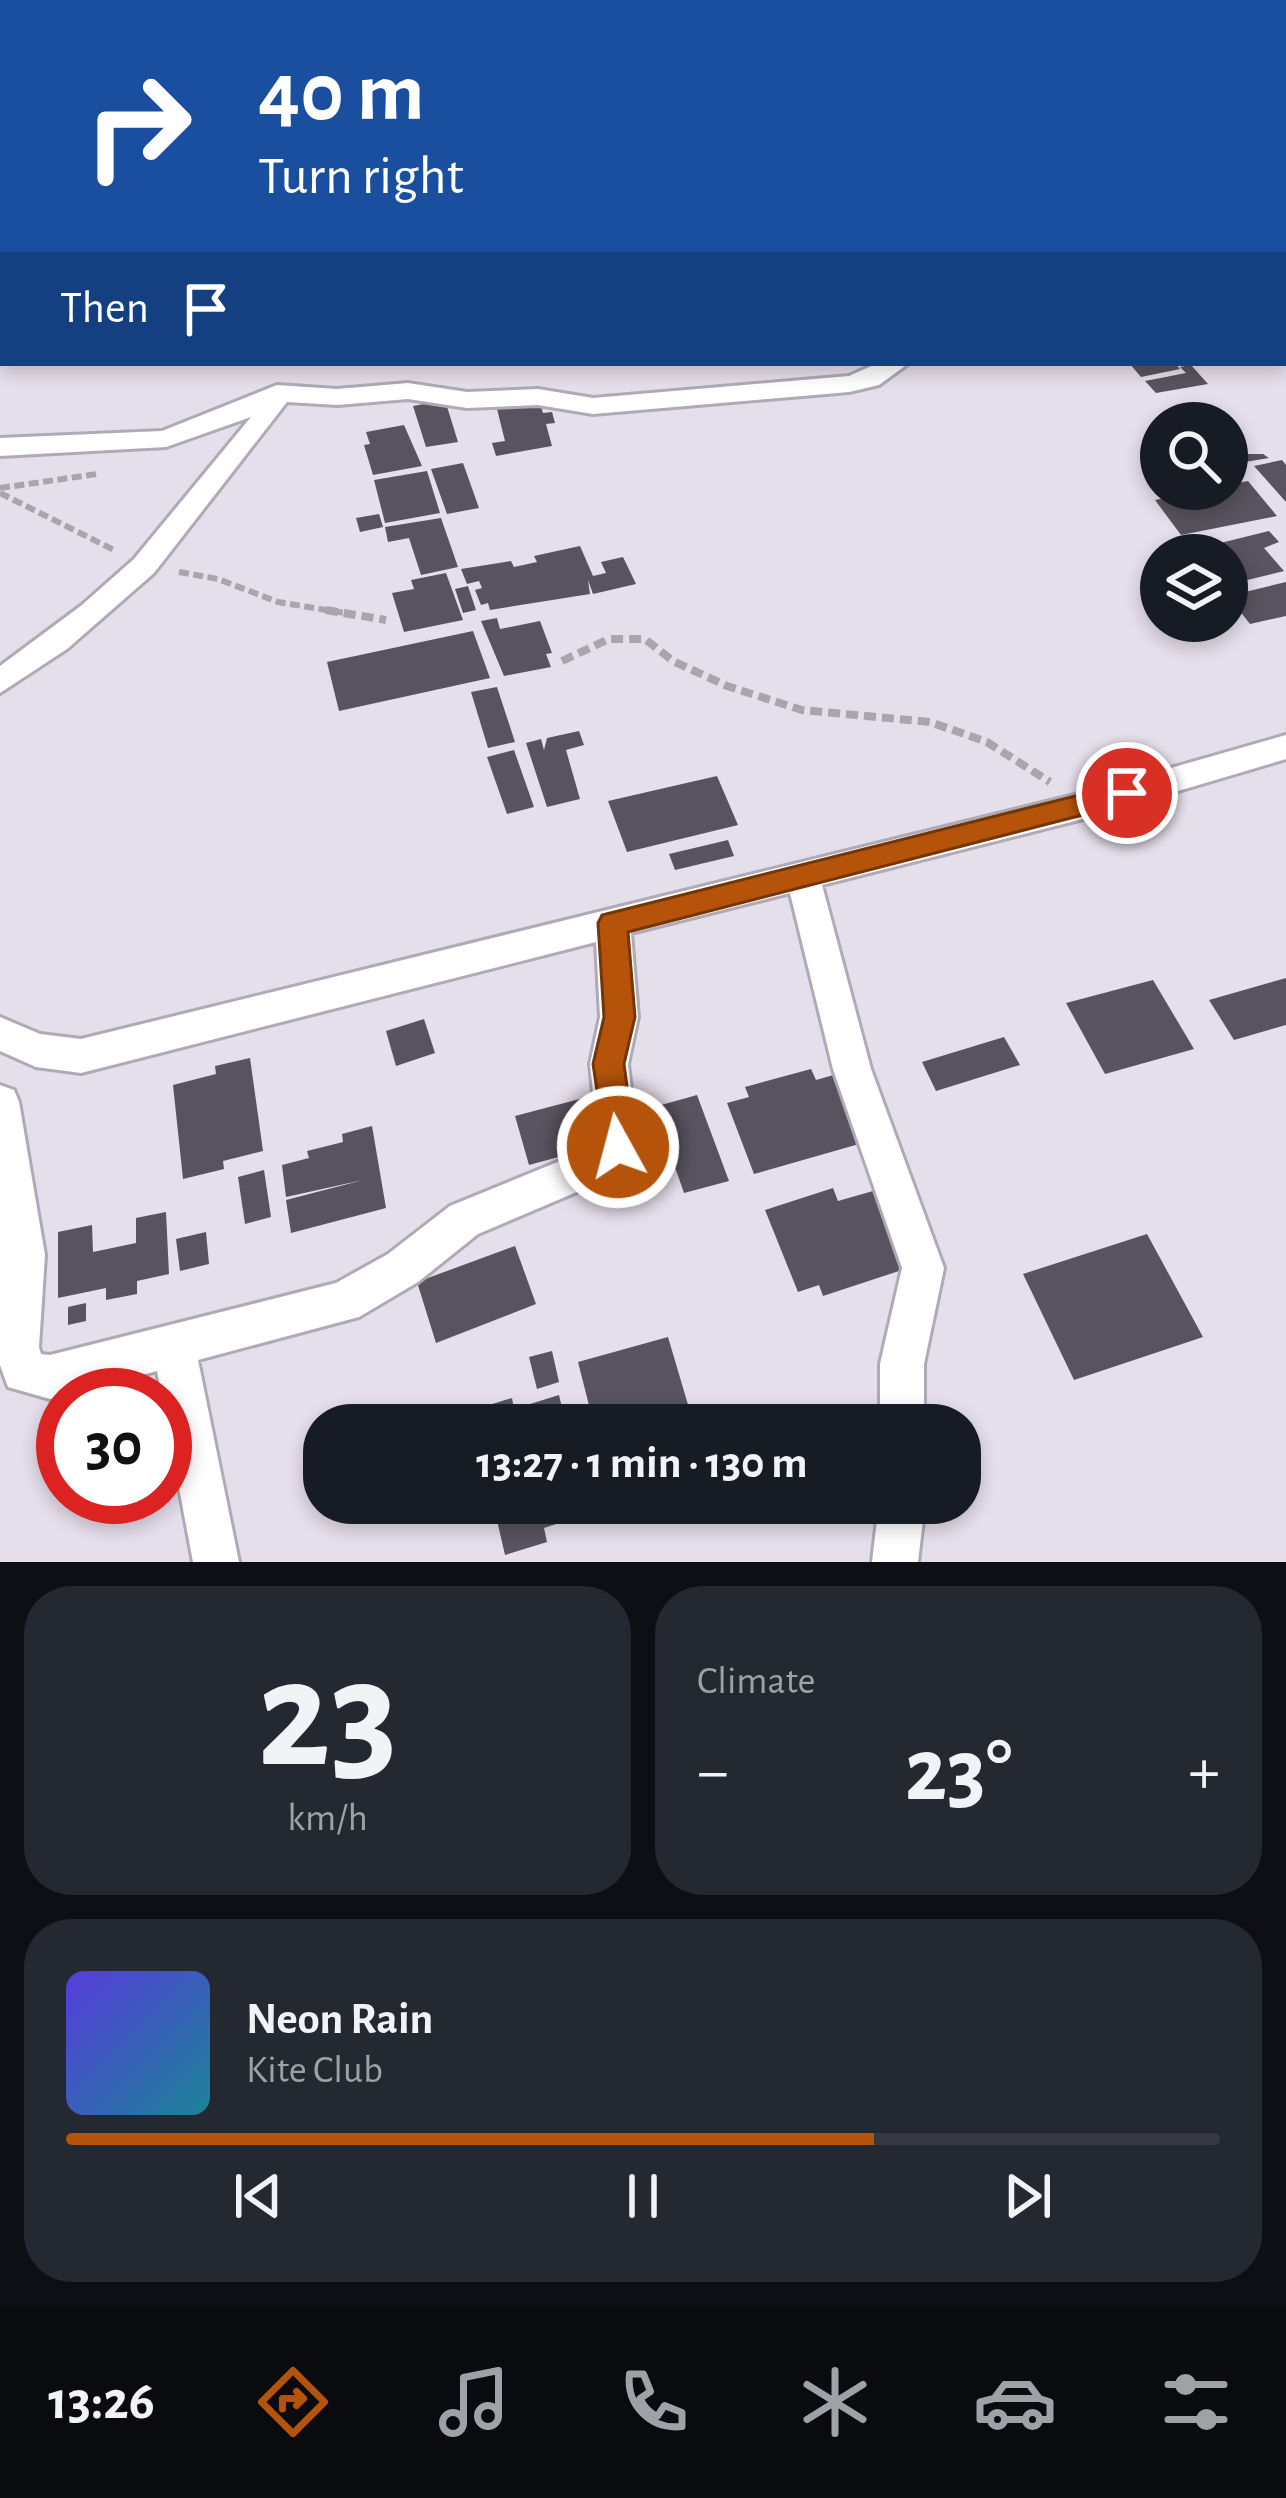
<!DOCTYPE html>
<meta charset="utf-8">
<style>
body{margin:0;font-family:"Alegreya Sans",sans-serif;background:#242831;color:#f1f3f6;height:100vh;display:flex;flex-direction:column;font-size:45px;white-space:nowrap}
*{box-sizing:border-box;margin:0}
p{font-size:39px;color:#9ea1a6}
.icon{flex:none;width:66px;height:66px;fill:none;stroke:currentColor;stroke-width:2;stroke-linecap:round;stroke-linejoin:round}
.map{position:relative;height:1562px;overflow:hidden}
.drawer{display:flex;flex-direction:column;gap:24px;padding:24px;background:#0d0f14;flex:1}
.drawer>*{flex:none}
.hud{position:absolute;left:0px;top:0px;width:1287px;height:366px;box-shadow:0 6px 18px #0003;background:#1a4fa0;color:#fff;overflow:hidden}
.tools{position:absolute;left:1140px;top:402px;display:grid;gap:24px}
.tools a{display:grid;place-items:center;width:108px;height:108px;border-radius:50%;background:#171b24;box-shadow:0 6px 18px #0003;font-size:60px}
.speed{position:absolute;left:36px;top:1368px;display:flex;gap:24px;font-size:60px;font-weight:700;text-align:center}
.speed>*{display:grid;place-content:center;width:156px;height:156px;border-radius:50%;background:#171b24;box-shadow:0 6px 18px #0003;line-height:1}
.speed .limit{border:18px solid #d22;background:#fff;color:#111}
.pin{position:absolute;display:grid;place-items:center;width:102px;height:102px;color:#fff;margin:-51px;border:6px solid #fff;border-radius:50%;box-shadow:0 3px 12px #0007}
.me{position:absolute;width:132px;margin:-66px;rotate:353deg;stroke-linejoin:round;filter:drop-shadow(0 0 9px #0008)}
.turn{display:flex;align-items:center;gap:42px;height:252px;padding:0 60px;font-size:54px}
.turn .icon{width:156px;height:156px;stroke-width:2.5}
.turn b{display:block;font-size:84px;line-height:102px}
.then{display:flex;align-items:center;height:114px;padding:0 60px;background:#0003;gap:24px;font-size:45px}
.big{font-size:90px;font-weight:700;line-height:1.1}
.drawer .card{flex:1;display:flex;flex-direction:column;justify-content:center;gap:18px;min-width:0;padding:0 42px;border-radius:48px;background:#242831}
.drawer .dial{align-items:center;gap:0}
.dial b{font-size:156px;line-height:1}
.song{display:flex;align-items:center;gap:36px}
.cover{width:144px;height:144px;border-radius:18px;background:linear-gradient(135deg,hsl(250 70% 55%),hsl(190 70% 35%))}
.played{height:12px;border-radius:6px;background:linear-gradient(90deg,#b45309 70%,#363941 70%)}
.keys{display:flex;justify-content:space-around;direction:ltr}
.heat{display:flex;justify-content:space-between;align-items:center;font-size:66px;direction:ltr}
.drawer .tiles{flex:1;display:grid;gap:24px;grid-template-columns:1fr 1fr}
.card:last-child{grid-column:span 2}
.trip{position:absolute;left:303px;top:1404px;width:678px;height:120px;border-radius:48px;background:#171b24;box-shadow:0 6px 18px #0003;font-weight:700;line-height:120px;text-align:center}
.dock{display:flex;height:192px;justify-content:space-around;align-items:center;background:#090b0e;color:#9ea1a6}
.dock .icon{width:84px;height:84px}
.dock .on{color:#b45309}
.dock b{font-size:54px;color:#f1f3f6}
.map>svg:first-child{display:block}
.building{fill:#59535f}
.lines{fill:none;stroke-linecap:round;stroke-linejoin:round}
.street-casing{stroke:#b0a9b6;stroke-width:6}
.path-far2{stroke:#a9a4ae;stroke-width:4.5;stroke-dasharray:8 4.5;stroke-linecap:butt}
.path-far1{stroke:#a9a4ae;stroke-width:6;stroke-dasharray:10 4.5;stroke-linecap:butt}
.path{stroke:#a9a4ae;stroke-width:8;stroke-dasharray:12 6;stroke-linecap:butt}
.street{fill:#fff;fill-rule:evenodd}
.route{fill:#b45309;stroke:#753606;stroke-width:3}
</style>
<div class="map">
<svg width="1286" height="1562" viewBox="0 0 1286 1562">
<rect width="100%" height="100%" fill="#e5deeb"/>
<path class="building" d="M1129,363h46l5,6 -39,8z
M1191,365l17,19 -52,9 -11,-12 41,-8 -6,-6z
M539,399l4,14 9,-1 3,11 -9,1 6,22 -56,10 -4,-13 13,-2 -9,-36z
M445,400l13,42 -32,5 -13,-41z
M404,425l18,41 -49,9 -9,-30 6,-1 -4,-12z
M1227,432l19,22h17l6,4 -42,7z
M1282,460l4,5v37l-32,-36z
M463,463l16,45 -32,6 -16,-45z
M427,471l13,42 -55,10 -11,-43z
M1248,481l29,35 -96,19 -26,-35z
M379,514l4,13 -23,5 -4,-14z
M441,518l17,49 -37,8 -12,-37 -21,4 -3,-15z
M1269,531l10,11 -15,6 20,23 -57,14v-30h-31l-4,-5z
M580,546l13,30 13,-3 -5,-11 22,-5 13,27 -43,10 -5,-14 2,14 -100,16 -2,-7 -7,2 -6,-15 7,-2 -3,-7 -12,3 -6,-15 50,-8 3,6 23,-5 -3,-6z
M446,573l17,47 -59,12 -12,-39 22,-4 -3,-9z
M1286,582v34l-36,8 -22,-28z
M468,586l8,24 -13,3 -8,-24z
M497,618l3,11 40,-8 12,32 -6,1 5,13 -47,9 -23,-55z
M473,631l17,47 -151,33 -12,-49z
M497,687l18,55 -27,6 -17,-56z
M579,731l5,14 -18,5 14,49 -33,8 -21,-64 15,-4 3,11 3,-12z
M514,750l20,57 -27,7 -20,-57z
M717,776l21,49 -111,27 -19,-51z
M728,840l6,16 -59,14 -6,-16z
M1286,978v47l-52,15 -25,-40z
M1153,980l41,69 -89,25 -39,-71z
M424,1019l11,34 -39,13 -10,-35z
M1004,1037l16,28 -84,26 -14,-29z
M250,1058l13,93 -40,10 1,8 -41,10 -10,-94 43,-11 -1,-8z
M811,1069l5,11 28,-8 29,68 -119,34 -27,-71 22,-6 -4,-10z
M697,1095l32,86 -45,12 -30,-86z
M591,1096l15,48 -77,21 -14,-49z
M372,1126l14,82 -95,25 -5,-33 77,-20 -77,17 -4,-32 27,-7 -2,-7 36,-9 -1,-8z
M264,1170l7,47 -26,7 -7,-47z
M833,1188l5,13 35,-10 35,77 -85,28 -4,-11 -21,7 -33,-82z
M166,1212l3,62 -32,7v13l-31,6v-12l-48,10v-66l34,-7 1,27 43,-9v-25z
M206,1232l3,32 -29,7 -4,-32z
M1147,1234l56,103 -129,43 -51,-106z
M515,1246l21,58 -100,39 -19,-61z
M86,1303v18l-18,4v-18z
M668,1337l26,88h-100l-16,-63z
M552,1351l7,31 -22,7 -8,-32z
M559,1395l7,30h-90l-3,-15 39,-12 2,11z
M493,1503h94l3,10 -46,15 3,14 -42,13z"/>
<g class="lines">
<defs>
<path id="street" d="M686,0h43l-45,3z
M1015,0h28l2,3h-28z
M1152,0h22l2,3h-22z
M1284,89h2v14h-2z
M0,91h3l-3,13z
M1284,335h2v16h-2z
M878,363h31l-30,22 -30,7 -256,22 -55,-9 -71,3 -59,-9 -71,6 -50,-3 -133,171 -87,76 -67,44v-27l82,-61 52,-46 117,-142 -85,30 -166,9v-18l162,-7 115,-46 60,4 71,-6 59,9 71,-3 55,9 256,-22z
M1286,735v24l-199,59 -265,67 49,184 73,199 -20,96v61h-44v-61l22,-96 -69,-199 -43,-176 -159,40 7,84 -10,47 10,83 -6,13 -27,20 -127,54 -60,48 -59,35 -161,43 41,202h-46l-36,-191 -107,28 -42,-12 -8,-22v-280l14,5 5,12 26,153 -6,92 2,7 9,1 286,-72 52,-29 62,-48 127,-52 21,-15 -8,-75 10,-47 -4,-75 -515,131 -45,-6 -36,-16v-34l40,17 41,5 1006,-247z
M879,1503h46l-7,59h-46z"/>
</defs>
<use href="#street" class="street-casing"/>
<path class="path-far2" d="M764,3l6,-3"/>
<path class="path-far1" d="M0,488l97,-14
M0,493l114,57
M179,572l39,7 60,23 66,11"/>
<path class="path" d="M326,610l60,10
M562,661l47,-22h36l28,22 54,25 75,24 128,12 57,20 63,40"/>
<use href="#street" class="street"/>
</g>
<path class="route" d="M1127,783l14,10 -4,8 -509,131 7,85 -11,47 11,83 -5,10 -12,5 -11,-5 -14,-93 11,-47 -6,-94 4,-8z"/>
</svg>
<div class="tools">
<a><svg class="icon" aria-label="search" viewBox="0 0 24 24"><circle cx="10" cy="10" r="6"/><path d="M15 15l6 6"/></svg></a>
<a><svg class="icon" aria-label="layers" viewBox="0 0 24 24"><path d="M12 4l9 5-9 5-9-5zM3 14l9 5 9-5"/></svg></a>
</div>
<div class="speed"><div class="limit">30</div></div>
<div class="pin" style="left:1127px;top:793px;background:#d93025"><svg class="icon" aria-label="arrive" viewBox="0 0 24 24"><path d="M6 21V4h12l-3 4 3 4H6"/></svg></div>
<svg class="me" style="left:618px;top:1147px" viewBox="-20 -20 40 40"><circle r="17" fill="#b45309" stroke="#fff" stroke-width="3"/><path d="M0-11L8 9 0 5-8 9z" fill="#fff"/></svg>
<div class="trip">13:27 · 1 min · 130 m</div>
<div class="hud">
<div class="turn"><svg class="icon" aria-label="right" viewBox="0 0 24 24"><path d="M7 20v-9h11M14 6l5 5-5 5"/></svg><div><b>40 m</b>Turn right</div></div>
<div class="then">Then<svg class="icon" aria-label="arrive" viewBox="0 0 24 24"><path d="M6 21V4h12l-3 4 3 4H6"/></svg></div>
</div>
</div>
<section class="drawer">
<div class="tiles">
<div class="card dial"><b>23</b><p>km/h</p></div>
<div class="card"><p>Climate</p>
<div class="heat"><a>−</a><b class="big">23°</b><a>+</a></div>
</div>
<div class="card">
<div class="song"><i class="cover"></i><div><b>Neon Rain</b><p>Kite Club</p></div></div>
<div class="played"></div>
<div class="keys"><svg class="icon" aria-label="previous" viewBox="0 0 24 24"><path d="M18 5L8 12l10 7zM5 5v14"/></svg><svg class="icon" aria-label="pause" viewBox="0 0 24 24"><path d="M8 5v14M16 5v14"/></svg><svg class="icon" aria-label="next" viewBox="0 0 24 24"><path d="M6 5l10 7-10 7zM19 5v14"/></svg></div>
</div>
</div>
</section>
<nav class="dock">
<b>13:26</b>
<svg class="icon on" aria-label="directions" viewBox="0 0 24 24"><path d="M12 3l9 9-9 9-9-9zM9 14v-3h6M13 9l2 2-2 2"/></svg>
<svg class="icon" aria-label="music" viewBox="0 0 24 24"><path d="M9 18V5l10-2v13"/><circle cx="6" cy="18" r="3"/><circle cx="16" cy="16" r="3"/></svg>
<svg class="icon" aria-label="phone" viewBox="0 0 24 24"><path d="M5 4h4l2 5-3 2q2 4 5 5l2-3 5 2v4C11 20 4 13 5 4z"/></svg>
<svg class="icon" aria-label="climate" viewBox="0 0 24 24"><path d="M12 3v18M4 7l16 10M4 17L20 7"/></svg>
<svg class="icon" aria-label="car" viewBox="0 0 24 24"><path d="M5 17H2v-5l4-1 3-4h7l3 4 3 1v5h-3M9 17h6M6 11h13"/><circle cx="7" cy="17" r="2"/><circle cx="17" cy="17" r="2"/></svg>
<svg class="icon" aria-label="filters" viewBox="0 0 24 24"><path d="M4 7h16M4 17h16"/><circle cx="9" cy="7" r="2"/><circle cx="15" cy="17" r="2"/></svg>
</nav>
